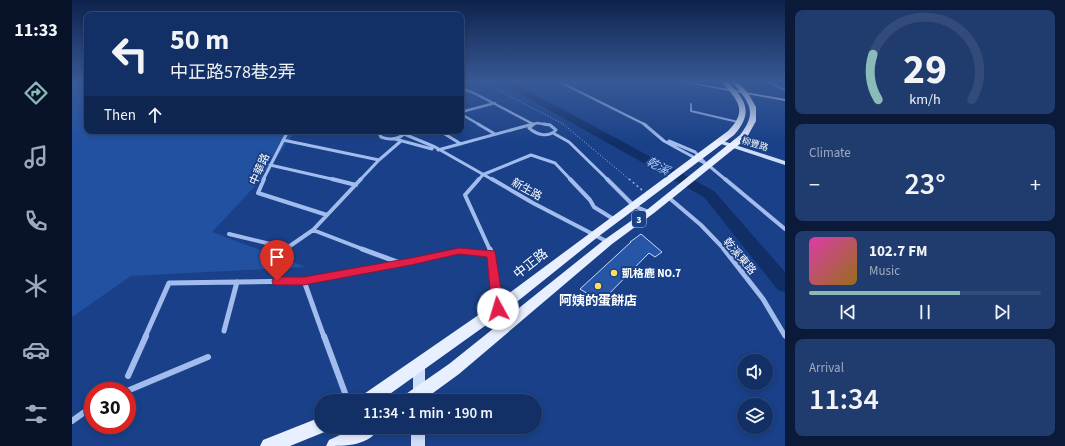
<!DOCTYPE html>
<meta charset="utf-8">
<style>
body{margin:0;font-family:"Source Sans 3","Noto Sans TC",sans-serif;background:#203c6f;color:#f1f3f6;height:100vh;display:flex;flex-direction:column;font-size:15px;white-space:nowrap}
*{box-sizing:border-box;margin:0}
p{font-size:13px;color:#9da9bf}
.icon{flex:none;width:22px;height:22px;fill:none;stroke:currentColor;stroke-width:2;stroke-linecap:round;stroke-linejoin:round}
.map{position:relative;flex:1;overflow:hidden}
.panel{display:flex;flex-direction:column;gap:10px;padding:10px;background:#0a1a38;width:280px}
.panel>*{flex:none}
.guide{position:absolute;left:12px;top:12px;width:380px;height:122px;border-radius:8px;box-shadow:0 2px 6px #0003,0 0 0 1px #324b7a;background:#133066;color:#f1f3f6;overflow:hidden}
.buttons{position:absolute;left:665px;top:354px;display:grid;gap:8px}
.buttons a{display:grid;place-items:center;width:36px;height:36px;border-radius:50%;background:#133066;box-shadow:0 2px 6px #0003,0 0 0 1px #324b7a;font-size:20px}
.speed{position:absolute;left:12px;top:382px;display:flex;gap:8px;font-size:20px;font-weight:700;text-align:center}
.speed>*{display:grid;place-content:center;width:52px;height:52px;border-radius:50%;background:#133066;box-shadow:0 2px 6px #0003,0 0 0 1px #324b7a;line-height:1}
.speed .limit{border:6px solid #d22;background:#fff;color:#111}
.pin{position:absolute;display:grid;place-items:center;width:34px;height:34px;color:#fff;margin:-41px -17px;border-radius:50% 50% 50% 0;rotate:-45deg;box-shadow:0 0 4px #0007}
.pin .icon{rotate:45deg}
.me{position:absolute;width:44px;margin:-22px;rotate:354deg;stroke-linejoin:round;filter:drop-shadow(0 0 3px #0008)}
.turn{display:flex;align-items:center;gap:14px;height:84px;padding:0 20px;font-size:18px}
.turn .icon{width:52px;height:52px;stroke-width:2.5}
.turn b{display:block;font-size:28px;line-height:34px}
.then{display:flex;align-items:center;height:38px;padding:0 20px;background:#0003;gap:8px;font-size:15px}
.big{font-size:30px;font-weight:600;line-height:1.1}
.panel .tile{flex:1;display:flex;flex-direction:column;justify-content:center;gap:6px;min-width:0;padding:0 14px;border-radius:8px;background:#203c6f}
.panel .dial{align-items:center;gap:0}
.dial svg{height:104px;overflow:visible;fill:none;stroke:#324b7a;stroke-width:7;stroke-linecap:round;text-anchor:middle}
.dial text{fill:#f1f3f6;stroke:none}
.song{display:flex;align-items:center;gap:12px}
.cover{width:48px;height:48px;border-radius:6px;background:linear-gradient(135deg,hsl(320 70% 55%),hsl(40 70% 35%))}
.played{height:4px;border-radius:2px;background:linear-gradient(90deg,#8bbbb9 65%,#324b7a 65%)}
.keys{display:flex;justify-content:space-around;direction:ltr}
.heat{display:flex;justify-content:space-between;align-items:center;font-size:22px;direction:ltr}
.trip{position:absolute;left:242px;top:394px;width:228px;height:40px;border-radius:20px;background:#133066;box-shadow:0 2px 6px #0003,0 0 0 1px #324b7a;font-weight:600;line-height:40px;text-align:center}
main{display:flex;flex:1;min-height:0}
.tab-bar{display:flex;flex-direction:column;width:72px;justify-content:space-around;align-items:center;background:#081329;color:#9da9bf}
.tab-bar .icon{width:28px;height:28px}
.tab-bar .selected{color:#8bbbb9}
.tab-bar b{font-size:18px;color:#f1f3f6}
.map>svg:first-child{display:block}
.green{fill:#2251a1}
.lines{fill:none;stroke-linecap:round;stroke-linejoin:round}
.stream{stroke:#94b7ef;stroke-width:1.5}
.river{fill:#112e66;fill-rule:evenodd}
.building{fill:#2856a6;stroke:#c7daf9}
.path-far1{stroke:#a2bded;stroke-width:1;stroke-dasharray:1 2;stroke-linecap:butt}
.path{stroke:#a2bded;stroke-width:1.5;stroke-dasharray:2 3;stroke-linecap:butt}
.lane{stroke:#a2bded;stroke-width:2}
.street-far4{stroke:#a2bded;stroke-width:2.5}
.street-far3{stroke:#a2bded;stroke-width:3}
.street-far2{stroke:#a2bded;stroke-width:4}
.street-far1{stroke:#a2bded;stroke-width:5}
.street{stroke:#a2bded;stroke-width:6}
.secondary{fill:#ceddf9;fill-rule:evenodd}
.primary{fill:#e8efff;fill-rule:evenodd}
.route{fill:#e11d48;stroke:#92132f}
.poi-dot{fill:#ffde5e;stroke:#194088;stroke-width:1.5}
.labels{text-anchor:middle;stroke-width:4;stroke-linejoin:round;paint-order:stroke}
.far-street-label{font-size:9px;fill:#fff;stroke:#194088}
.shield{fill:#194088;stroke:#bac6db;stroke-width:1}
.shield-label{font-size:10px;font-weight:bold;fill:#fff}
.street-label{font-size:11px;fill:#fff;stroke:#194088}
.poi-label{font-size:11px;font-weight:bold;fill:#fff;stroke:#194088;text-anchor:start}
.water-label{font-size:12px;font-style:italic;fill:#adc8f4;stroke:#194088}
.near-street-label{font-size:13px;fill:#fff;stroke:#194088}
.near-poi-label{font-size:13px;font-weight:bold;fill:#fff;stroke:#194088}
</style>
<main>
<nav class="tab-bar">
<b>11:33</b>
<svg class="icon selected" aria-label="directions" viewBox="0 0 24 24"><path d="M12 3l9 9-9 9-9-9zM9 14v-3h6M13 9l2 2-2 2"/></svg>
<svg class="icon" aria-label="music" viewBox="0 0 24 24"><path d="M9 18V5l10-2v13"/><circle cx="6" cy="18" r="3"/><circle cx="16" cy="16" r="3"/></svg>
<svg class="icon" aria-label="phone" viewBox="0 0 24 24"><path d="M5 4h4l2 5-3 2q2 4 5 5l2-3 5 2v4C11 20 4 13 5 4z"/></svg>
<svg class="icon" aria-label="climate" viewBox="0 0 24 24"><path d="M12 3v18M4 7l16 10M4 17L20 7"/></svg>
<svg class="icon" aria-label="car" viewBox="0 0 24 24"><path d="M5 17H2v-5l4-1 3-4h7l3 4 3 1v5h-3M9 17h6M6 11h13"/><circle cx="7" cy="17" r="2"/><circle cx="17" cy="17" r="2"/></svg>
<svg class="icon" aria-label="filters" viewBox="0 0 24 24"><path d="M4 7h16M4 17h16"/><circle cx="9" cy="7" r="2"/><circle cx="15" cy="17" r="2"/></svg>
</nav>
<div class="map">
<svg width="713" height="446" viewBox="0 0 713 446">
<rect width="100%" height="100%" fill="#194088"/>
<path class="green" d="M0,81h15v50h206l1,2 -34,48 -48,51 94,35 -175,9 -59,41z"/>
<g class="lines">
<path class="stream" d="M694,81l19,9"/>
<path class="river" d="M428,81h10l204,110 71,81v20l-7,-2 -74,-93 -203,-114z"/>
</g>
<path class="building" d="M569,234l21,18 -7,5 -6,-4 -48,49 -21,-13 51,-47h-1z"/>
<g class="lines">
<path class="path-far1" d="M409,81l82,43 67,56"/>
<path class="path" d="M557,179l13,11"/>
<path class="lane" d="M619,104v7l47,11"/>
<path class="street-far4" d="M486,81l88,44
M389,88l13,5 59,31
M389,112l34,-9
M389,114l19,11
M457,125l4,-1
M459,125l6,-2 13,2"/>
<path class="street-far3" d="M406,124l17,10
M462,124l-5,4c8,7 19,10 27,2l-6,-5 -6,-1
M572,124l20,17 44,24 18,15
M309,131l-2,2 2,4c8,3 16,3 23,-3l-1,-3
M368,131l21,13
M481,133l16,9 39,38
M332,134l31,13 58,33
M323,139l37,10
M211,140l96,20
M597,141l26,11 12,13
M366,150l95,-26
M198,165l66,15
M410,175l49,-20 24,8 16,17
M191,180l25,-49
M288,180l19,-20 22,-19
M406,180l5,-5"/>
<path class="street-far2" d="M192,179l-6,14 69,22
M260,179l24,6
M407,179l-14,16 25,55
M420,179l41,24 75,39
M498,179l20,21 4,7 21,13
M535,179l27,27 15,6
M653,179l60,50
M596,197l33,28 24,25
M241,230l52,20
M157,234l58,14 26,-18 48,-51"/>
<path class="street-far1" d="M290,249l38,14
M418,249l2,5 6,53
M652,249l39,50 22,37
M232,281l20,56
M152,331l13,-49
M73,337l24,-54 135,-2 107,-19 48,-11 33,3"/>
<path class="street" d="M252,336l24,65
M56,376l18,-40
M55,391l81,-34
M0,421l21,-15"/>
<path class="secondary" d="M603,81h8l102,18v2z
M648,140l65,21v4l-67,-22 -1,-1z
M347,359l4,1 2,4v37h-12v-37l2,-4z
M339,427h14v19h-14z"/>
<path class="primary" d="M649,81h6c19,19 27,31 7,54l-135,101 -96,77 -123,88h-21l2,-5 132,-91 235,-174c21,-21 9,-31 -7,-50z
M659,81h6l11,12 8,14v14l-10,18 -92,74 -42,31 -153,130 -37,27h-21l2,-5 46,-32 155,-124 44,-31 92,-74c19,-24 8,-34 -9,-54z
M249,417v10h7l-1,4 -37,15h-30l3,-6z
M285,427h22c-8,19 -34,19 -53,19l3,-6z"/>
</g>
<linearGradient id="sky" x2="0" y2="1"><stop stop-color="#0e234b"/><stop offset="0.57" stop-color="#385996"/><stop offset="1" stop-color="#385996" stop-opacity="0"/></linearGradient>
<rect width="713" height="143" fill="url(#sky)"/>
<path class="route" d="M387,248l36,3 9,58 -2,4 -4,1 -4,-1 -2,-4 -5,-52 -28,-3 -48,11 -107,20h-27l-4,-1 -1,-3 1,-2 4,-2h27l107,-19z"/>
<g class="poi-dot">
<circle cx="542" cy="273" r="4"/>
<circle cx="526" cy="286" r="4"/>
</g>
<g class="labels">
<g class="far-street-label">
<text transform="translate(683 144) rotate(17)" y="3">柳豐路</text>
</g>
<rect class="shield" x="560" y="211" width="14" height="16" rx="3"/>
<g class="shield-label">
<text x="567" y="223">3</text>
</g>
<g class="street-label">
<text transform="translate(187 169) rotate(-66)" y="4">中華路</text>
<text transform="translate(455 189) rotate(29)" y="4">新生路</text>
<text transform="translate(668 256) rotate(50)" y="4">乾溪東路</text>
</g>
<g class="poi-label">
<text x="550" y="277">凱格鹿 NO.7</text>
</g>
<g class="water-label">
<text transform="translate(586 166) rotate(29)" y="4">乾溪</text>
</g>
<g class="near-street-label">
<text transform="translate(458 263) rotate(-38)" y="5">中正路</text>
</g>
<g class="near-poi-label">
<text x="526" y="305">阿姨的蛋餅店</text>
</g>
</g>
</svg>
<div class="buttons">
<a><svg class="icon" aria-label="sound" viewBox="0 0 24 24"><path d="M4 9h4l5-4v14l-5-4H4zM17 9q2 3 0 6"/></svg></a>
<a><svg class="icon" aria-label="layers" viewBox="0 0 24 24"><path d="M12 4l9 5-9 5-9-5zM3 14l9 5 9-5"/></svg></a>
</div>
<div class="speed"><div class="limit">30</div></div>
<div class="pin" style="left:205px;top:281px;background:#d93025"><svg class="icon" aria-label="arrive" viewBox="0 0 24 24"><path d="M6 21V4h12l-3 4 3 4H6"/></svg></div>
<svg class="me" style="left:426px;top:309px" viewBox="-20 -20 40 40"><circle r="19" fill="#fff"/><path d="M0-13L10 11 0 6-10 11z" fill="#e11d48"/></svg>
<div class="trip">11:34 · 1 min · 190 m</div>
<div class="guide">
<div class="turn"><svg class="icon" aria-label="left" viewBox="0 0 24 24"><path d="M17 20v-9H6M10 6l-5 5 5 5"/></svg><div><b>50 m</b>中正路578巷2弄</div></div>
<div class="then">Then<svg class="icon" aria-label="ahead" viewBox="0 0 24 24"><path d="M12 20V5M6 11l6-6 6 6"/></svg></div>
</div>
</div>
<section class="panel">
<div class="tile dial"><svg viewBox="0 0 100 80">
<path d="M14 69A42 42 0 1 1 86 69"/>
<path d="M14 69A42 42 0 0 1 10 34" stroke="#8bbbb9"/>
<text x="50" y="56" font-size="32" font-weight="700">29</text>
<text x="50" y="72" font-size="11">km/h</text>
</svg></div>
<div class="tile"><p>Climate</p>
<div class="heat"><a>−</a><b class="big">23°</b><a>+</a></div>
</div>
<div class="tile">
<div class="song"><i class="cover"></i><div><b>102.7 FM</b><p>Music</p></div></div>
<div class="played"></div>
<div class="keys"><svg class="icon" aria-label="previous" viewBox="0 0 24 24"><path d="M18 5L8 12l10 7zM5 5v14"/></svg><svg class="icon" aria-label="pause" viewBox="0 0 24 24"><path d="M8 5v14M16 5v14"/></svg><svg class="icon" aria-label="next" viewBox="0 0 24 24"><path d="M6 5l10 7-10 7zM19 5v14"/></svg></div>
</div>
<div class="tile"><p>Arrival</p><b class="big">11:34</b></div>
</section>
</main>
